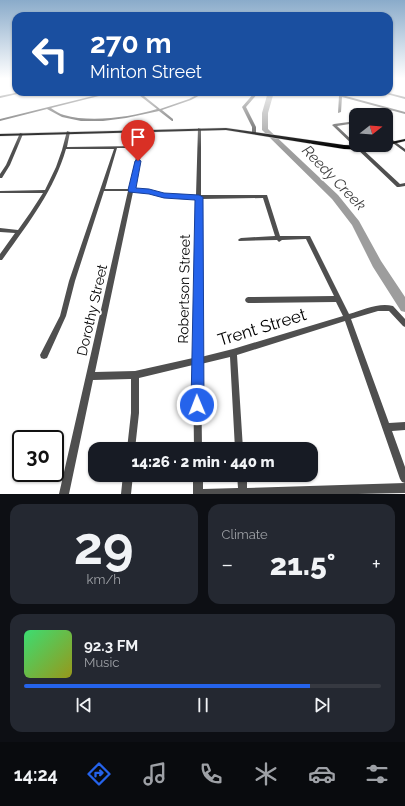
<!DOCTYPE html>
<meta charset="utf-8">
<style>
body{margin:0;font-family:Raleway,sans-serif;background:#242831;color:#f1f3f6;height:100vh;display:flex;flex-direction:column;font-size:15px;white-space:nowrap}
*{box-sizing:border-box;margin:0}
p{font-size:13px;color:#9ea1a6}
.icon{flex:none;width:22px;height:22px;fill:none;stroke:currentColor;stroke-width:2;stroke-linecap:round;stroke-linejoin:round}
.map{position:relative;height:494px;overflow:hidden}
.side{display:flex;flex-direction:column;gap:10px;padding:10px;background:#0d0f14;flex:1}
.side>*{flex:none}
.guide{position:absolute;left:12px;top:12px;width:381px;height:84px;border-radius:12px;box-shadow:0 1px 3px #0004;background:#1a4fa0;color:#fff;overflow:hidden}
.needle{width:26px;rotate:73deg}
.buttons{position:absolute;left:349px;top:108px;display:grid;gap:8px}
.buttons a{display:grid;place-items:center;width:44px;height:44px;border-radius:8px;background:#171b24;box-shadow:0 1px 3px #0004;font-size:20px}
.speed{position:absolute;left:12px;top:430px;display:flex;gap:8px;font-size:20px;font-weight:700;text-align:center}
.speed>*{display:grid;place-content:center;width:52px;height:52px;border-radius:50%;background:#171b24;box-shadow:0 1px 3px #0004;line-height:1}
.speed .limit{border:2px solid #111;border-radius:6px;background:#fff;color:#111}
.pin{position:absolute;display:grid;place-items:center;width:34px;height:34px;color:#fff;margin:-41px -17px;border-radius:50% 50% 50% 0;rotate:-45deg;box-shadow:0 0 4px #0007}
.pin .icon{rotate:45deg}
.me{position:absolute;width:44px;margin:-22px;rotate:359deg;stroke-linejoin:round;filter:drop-shadow(0 0 3px #0008)}
.turn{display:flex;align-items:center;gap:14px;height:84px;padding:0 12px;font-size:18px}
.turn .icon{width:52px;height:52px;stroke-width:2.5}
.turn b{display:block;font-size:28px;line-height:34px}
.big{font-size:30px;font-weight:800;line-height:1.1}
.side .card{flex:1;display:flex;flex-direction:column;justify-content:center;gap:6px;min-width:0;padding:0 14px;border-radius:12px;background:#242831}
.side .dial{align-items:center;gap:0}
.dial b{font-size:52px;line-height:1}
.song{display:flex;align-items:center;gap:12px}
.cover{width:48px;height:48px;border-radius:6px;background:linear-gradient(135deg,hsl(140 70% 55%),hsl(60 70% 35%))}
.played{height:4px;border-radius:2px;background:linear-gradient(90deg,#2563eb 80%,#363941 80%)}
.keys{display:flex;justify-content:space-around;direction:ltr}
.heat{display:flex;justify-content:space-between;align-items:center;font-size:22px;direction:ltr}
.side .tiles{flex:1;display:grid;gap:10px;grid-template-columns:1fr 1fr}
.card:last-child{grid-column:span 2}
.trip{position:absolute;left:88px;top:442px;width:230px;height:40px;border-radius:12px;background:#171b24;box-shadow:0 1px 3px #0004;font-weight:800;line-height:40px;text-align:center}
.tab-bar{display:flex;height:64px;justify-content:space-around;align-items:center;background:#090b0e;color:#9ea1a6}
.tab-bar .icon{width:28px;height:28px}
.tab-bar .on{color:#2563eb}
.tab-bar b{font-size:18px;color:#f1f3f6}
.map>svg:first-child{display:block}
.lines{fill:none;stroke-linecap:round;stroke-linejoin:round}
.river{fill:#9d9d9d;fill-rule:evenodd}
.major-casing{stroke:#dbdbdb;stroke-width:1}
.minor{fill:#4f4f4f;fill-rule:evenodd}
.major{fill:#000;fill-rule:evenodd}
.route{fill:#2563eb;stroke:#184099}
.labels{text-anchor:middle;stroke-width:4;stroke-linejoin:round;paint-order:stroke}
.street-label{font-size:14px;fill:#000;stroke:#fff}
.water-label{font-size:15px;font-style:italic;fill:#3e3e3e;stroke:#fff}
.near-street-label{font-size:17px;fill:#000;stroke:#fff}
</style>
<div class="map">
<svg width="405" height="494" viewBox="0 0 405 494">
<rect width="100%" height="100%" fill="#fff"/>
<g class="lines">
<path class="river" d="M268,92h6l-6,21v16l70,66 21,26 22,40 24,36v15l-4,-1 -28,-44 -21,-42 -20,-26 -70,-69v-17z"/>
<defs>
<path id="major" d="M226,128l118,17 24,1 18,-1v-2l19,-4v2l-37,9 -24,-1 -118,-19 -226,6v-2z"/>
</defs>
<use href="#major" class="major-casing"/>
<path class="minor" d="M20,92h6l-26,6v-2z
M109,92h6l-64,16c4,3 9,6 13,7 27,8 67,2 93,-6l-22,-17h4l21,17 29,-10 13,-7h4l-15,8 -29,10 11,9v2h-1l-13,-10 -33,7 -23,3h-22l-19,-4 -15,-8 -47,12v-2z
M255,92h4l-13,15 10,20v6l-2,1 -2,-1v-6l-10,-20z
M338,92h4v3l63,17v2l-63,-17 -1,15 -3,1 1,-17z
M379,92h6l20,5v2z
M356,121v2l-19,3 19,18v1h2l42,39 5,-1v3l-6,1h-2l-65,-62 2,-1z
M198,128l3,1v66h66l13,41h30l39,78c14,-4 30,-12 44,-8l12,13v8l-2,-1 -14,-15h-11l-27,8 38,104 16,-1v8l-13,1 13,36v26l-47,1h-165v-19h10v14l35,-1 -1,-13h10v13l158,-5 -3,-1 -2,-3 -55,-158 -108,34 6,94h-8l-5,-92 -29,7 1,85h-8l-1,-84 -54,13v35l-4,36h-8l4,-36v-34l-38,1 -24,114h-10l69,-303h-24l-29,90 -9,35 -19,42 -3,1 -3,-1 -1,-3 20,-39 9,-35 45,-132h-48c-12,42 -39,76 -64,111h-2v-6l15,-21 -15,-1v-4l18,2 12,-17 13,-20h-43v-2l45,-1 11,-23 6,-17 5,-19 3,1 -3,15 72,-1 3,-15 2,-1 2,1 -12,58 15,2 15,3 32,1zM117,148h21l-9,41h-24zM133,192l16,1 15,5h32l-3,160 -58,13 -40,1zM263,198l12,38 -34,2 -2,1 -1,1 1,1 38,-1 2,2 3,-2 24,-1 28,57 -86,1 -2,1 -1,2 1,2 2,1 88,-1 7,14 -110,33 -32,8v-158z
M20,133l3,1 -13,31 -8,13h-2v-4l6,-9z
M386,135l19,14v3l-19,-14z
M123,475h10l-2,19h-10z"/>
<use href="#major" class="major"/>
</g>
<linearGradient id="sky" x2="0" y2="1"><stop stop-color="#8aabca"/><stop offset="0.53" stop-color="#fff"/><stop offset="1" stop-color="#fff" stop-opacity="0"/></linearGradient>
<rect width="405" height="148" fill="url(#sky)"/>
<path class="route" d="M138,159l3,2 -5,27 13,1 15,4 35,2 4,2 1,208 -2,5 -5,1 -4,-1 -2,-5 4,-205 -31,-2 -15,-4 -20,-2 -1,-2 7,-29z"/>
<g class="labels">
<g class="street-label">
<text transform="translate(184 289) rotate(-89)" y="5">Robertson Street</text>
<text transform="translate(92 310) rotate(-77)" y="5">Dorothy Street</text>
</g>
<g class="water-label">
<text transform="translate(334 178) rotate(46)" y="5">Reedy Creek</text>
</g>
<g class="near-street-label">
<text transform="translate(262 327) rotate(-17)" y="6">Trent Street</text>
</g>
</g>
</svg>
<div class="buttons">
<a><svg class="needle" viewBox="-14 -14 28 28"><path d="M0-13l5 13h-10z" fill="#e53935"/><path d="M0 13l5-13h-10z" fill="#9ea1a6"/></svg></a>
</div>
<div class="speed"><div class="limit">30</div></div>
<div class="pin" style="left:138px;top:161px;background:#d93025"><svg class="icon" aria-label="arrive" viewBox="0 0 24 24"><path d="M6 21V4h12l-3 4 3 4H6"/></svg></div>
<svg class="me" style="left:197px;top:405px" viewBox="-20 -20 40 40"><circle r="17" fill="#2563eb" stroke="#fff" stroke-width="3"/><path d="M0-11L8 9 0 5-8 9z" fill="#fff"/></svg>
<div class="trip">14:26 · 2 min · 440 m</div>
<div class="guide">
<div class="turn"><svg class="icon" aria-label="left" viewBox="0 0 24 24"><path d="M17 20v-9H6M10 6l-5 5 5 5"/></svg><div><b>270 m</b>Minton Street</div></div>
</div>
</div>
<section class="side">
<div class="tiles">
<div class="card dial"><b>29</b><p>km/h</p></div>
<div class="card"><p>Climate</p>
<div class="heat"><a>−</a><b class="big">21.5°</b><a>+</a></div>
</div>
<div class="card">
<div class="song"><i class="cover"></i><div><b>92.3 FM</b><p>Music</p></div></div>
<div class="played"></div>
<div class="keys"><svg class="icon" aria-label="previous" viewBox="0 0 24 24"><path d="M18 5L8 12l10 7zM5 5v14"/></svg><svg class="icon" aria-label="pause" viewBox="0 0 24 24"><path d="M8 5v14M16 5v14"/></svg><svg class="icon" aria-label="next" viewBox="0 0 24 24"><path d="M6 5l10 7-10 7zM19 5v14"/></svg></div>
</div>
</div>
</section>
<nav class="tab-bar">
<b>14:24</b>
<svg class="icon on" aria-label="directions" viewBox="0 0 24 24"><path d="M12 3l9 9-9 9-9-9zM9 14v-3h6M13 9l2 2-2 2"/></svg>
<svg class="icon" aria-label="music" viewBox="0 0 24 24"><path d="M9 18V5l10-2v13"/><circle cx="6" cy="18" r="3"/><circle cx="16" cy="16" r="3"/></svg>
<svg class="icon" aria-label="phone" viewBox="0 0 24 24"><path d="M5 4h4l2 5-3 2q2 4 5 5l2-3 5 2v4C11 20 4 13 5 4z"/></svg>
<svg class="icon" aria-label="climate" viewBox="0 0 24 24"><path d="M12 3v18M4 7l16 10M4 17L20 7"/></svg>
<svg class="icon" aria-label="car" viewBox="0 0 24 24"><path d="M5 17H2v-5l4-1 3-4h7l3 4 3 1v5h-3M9 17h6M6 11h13"/><circle cx="7" cy="17" r="2"/><circle cx="17" cy="17" r="2"/></svg>
<svg class="icon" aria-label="filters" viewBox="0 0 24 24"><path d="M4 7h16M4 17h16"/><circle cx="9" cy="7" r="2"/><circle cx="15" cy="17" r="2"/></svg>
</nav>
